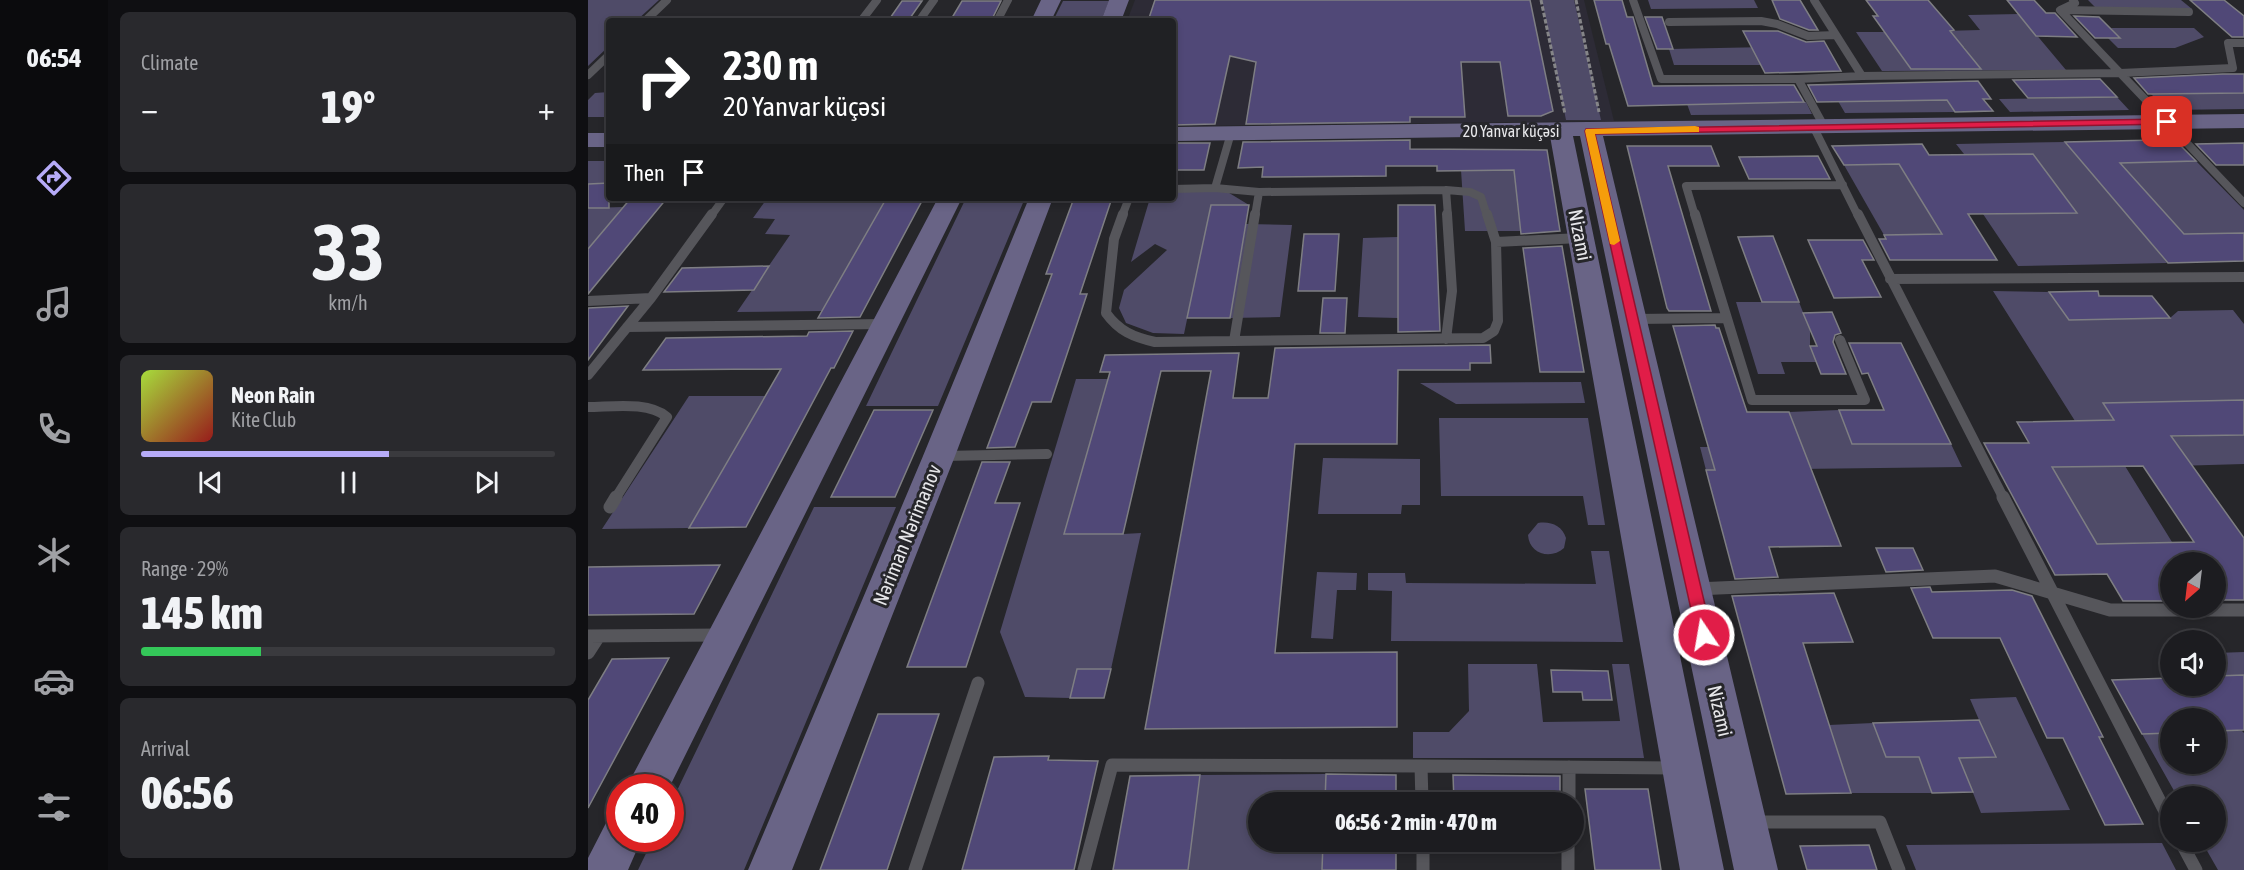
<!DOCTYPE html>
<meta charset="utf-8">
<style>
body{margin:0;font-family:"Asap Condensed",sans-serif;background:#29292d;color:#f1f3f6;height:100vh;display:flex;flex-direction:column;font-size:22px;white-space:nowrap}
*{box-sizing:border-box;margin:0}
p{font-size:20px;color:#a0a1a5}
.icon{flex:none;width:33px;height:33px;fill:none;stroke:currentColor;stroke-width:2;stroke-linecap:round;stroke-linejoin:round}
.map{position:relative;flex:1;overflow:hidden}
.panel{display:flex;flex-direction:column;gap:12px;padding:12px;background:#0f0f12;width:480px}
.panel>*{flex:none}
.banner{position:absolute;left:18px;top:18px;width:570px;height:183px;border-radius:6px;box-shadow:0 3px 9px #0003,0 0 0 2px #3a3a3e;background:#202124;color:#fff;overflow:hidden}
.needle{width:39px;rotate:208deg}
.controls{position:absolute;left:1572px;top:552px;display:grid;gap:12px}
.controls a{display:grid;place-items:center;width:66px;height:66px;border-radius:50%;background:#1c1c20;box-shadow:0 3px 9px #0003,0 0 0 2px #3a3a3e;font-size:30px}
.speed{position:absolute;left:18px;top:774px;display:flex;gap:12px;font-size:30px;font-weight:700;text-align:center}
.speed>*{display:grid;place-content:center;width:78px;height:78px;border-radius:50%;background:#1c1c20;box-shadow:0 3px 9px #0003,0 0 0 2px #3a3a3e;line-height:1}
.speed .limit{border:9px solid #d22;background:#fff;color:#111}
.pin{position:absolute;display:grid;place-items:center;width:51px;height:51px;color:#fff;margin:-26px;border-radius:12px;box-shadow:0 3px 9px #0006}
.me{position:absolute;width:66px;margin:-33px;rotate:348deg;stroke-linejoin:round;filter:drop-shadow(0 0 4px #0008)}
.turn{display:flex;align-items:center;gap:21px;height:126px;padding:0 18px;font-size:27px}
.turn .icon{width:78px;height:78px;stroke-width:2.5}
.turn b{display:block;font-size:42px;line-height:51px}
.then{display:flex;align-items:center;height:57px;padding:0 18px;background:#0003;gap:12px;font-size:22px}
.big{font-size:45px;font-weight:800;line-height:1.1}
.panel .widget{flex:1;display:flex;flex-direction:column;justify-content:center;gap:9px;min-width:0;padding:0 21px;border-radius:9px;background:#29292d}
.panel .dial{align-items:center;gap:0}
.dial b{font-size:78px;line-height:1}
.song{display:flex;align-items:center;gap:18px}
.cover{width:72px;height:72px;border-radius:9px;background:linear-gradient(135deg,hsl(80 70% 55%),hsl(0 70% 35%))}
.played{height:6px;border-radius:3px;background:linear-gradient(90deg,#b6abf8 60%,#3a3a3e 60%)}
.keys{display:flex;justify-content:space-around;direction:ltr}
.heat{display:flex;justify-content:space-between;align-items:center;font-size:33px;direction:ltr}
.charge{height:9px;border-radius:4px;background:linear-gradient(90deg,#34c759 29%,#3a3a3e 0)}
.trip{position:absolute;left:660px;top:792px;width:336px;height:60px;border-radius:30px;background:#1c1c20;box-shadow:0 3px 9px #0003,0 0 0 2px #3a3a3e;font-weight:800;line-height:60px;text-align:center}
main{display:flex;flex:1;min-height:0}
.tab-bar{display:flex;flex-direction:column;width:108px;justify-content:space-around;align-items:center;background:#0b0b0d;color:#a0a1a5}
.tab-bar .icon{width:42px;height:42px}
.tab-bar .selected{color:#b6abf8}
.tab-bar b{font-size:27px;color:#f1f3f6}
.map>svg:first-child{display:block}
.built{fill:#2d2b36}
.green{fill:#4f4b68}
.building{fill:#504877;stroke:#7e7e83;stroke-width:1.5;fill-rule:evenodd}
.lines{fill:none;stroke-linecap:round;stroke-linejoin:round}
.path{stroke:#858588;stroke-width:3;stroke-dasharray:4.5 2;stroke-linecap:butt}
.lane-far2{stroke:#56565b;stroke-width:8}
.lane-far1{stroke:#56565b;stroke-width:10}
.lane{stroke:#56565b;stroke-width:13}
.secondary{fill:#696486;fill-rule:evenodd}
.route{fill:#e11d48;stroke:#92132f;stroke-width:1.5}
.slow{fill:#f59e0b}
.labels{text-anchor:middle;stroke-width:6;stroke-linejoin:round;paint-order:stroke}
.far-street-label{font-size:16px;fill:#e7e7ea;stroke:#26262a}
.street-label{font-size:20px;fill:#e7e7ea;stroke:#26262a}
</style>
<main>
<nav class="tab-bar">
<b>06:54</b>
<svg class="icon selected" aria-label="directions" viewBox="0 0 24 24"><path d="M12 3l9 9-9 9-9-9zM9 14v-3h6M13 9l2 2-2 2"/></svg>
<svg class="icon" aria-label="music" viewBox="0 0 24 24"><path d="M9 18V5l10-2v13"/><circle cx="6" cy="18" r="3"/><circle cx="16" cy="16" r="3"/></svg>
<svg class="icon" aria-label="phone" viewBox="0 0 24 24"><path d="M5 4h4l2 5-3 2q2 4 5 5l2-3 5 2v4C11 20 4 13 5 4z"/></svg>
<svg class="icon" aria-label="climate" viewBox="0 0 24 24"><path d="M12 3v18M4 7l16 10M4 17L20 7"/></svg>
<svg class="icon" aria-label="car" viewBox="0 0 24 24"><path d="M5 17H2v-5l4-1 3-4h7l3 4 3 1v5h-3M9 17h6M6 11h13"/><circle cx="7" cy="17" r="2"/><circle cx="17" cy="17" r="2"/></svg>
<svg class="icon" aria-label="filters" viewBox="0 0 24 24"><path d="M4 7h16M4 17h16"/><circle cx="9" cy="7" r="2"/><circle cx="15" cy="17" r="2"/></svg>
</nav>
<section class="panel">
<div class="widget"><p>Climate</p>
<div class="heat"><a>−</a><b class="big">19°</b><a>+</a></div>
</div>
<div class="widget dial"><b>33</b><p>km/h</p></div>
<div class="widget">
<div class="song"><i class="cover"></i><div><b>Neon Rain</b><p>Kite Club</p></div></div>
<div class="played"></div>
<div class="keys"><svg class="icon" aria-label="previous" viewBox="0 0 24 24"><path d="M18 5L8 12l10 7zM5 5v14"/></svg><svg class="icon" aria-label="pause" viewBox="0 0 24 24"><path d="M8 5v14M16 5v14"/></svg><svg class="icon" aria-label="next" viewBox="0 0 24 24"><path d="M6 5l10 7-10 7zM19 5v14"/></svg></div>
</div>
<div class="widget"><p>Range · 29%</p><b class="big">145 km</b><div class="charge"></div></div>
<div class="widget"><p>Arrival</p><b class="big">06:56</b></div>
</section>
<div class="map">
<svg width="1656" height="870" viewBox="0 0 1656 870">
<rect width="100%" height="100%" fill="#26262a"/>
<path class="built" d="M547,0h449l30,121 -441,5v-105h-46z"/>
<path class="green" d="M0,0h71l-23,21h-27v25l-21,20z
M954,0h32l27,120h-35z
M1060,0h106l4,8 -107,1z
M1500,0h93l11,9 -94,1z
M475,1h46l-8,20h-48z
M1431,14l47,56 -184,1 -26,-39h36l4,16 10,14 68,-1 -10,-14 -28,1 6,-17 38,-1 -12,-15z
M1523,28h83l10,9 -29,11h-57l-10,-10h11z
M1180,47l-7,18h-87l-5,-16z
M21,92v21l-3,4h-18v-17l7,-7z
M1656,93v16l-77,1 -16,-16z
M1529,97l12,13 -119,2 -11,-13z
M1359,100l8,12 -110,1 -7,-12z
M1218,102l6,12 -121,1 -4,-11z
M1477,142l41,48 37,-1 -23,-26 75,-3 49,50v23l-60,1 -27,-30h-38l48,59 -149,3 -35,-52 94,-1 -44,-59h-69l-8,-10z
M0,161h21v22l-21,1z
M1311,164l18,30 38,-1 -12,41 -59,1 -40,-70z
M873,170h53l7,61h-56z
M628,185l33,20h-38l-27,129 -31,-1 -27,-10 -7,-15 5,-18 43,-40 -12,-6 -24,18 19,-64h23v-11z
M378,198h59l-87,208h-72z
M298,199l-64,112 -85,1 53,-77 -25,-1 10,-15 -22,-1 13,-18z
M35,207l-35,42v-41z
M658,224l46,1 -12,92 -50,1z
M810,237v81l-40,-1 5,-79z
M1405,291l56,1 20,28 101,-2 8,-7 55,-1 11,14v76l-130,20 -39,1z
M1148,302h63l11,28v16l7,16h-36l4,12h-27z
M488,379h32l15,155 18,-1 -30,136h-34l-7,29 -45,-1 -25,-65z
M993,382l4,21 -129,1 -36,-21z
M101,396h77l-77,132 -87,1z
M1251,410l13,34h99l11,23 -256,3 -6,-23h102l-13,-35z
M851,418h149l17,107h-17l-5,-29h-142z
M1656,435v29l-69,2 -20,-29z
M735,458l97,1v46h-18l-1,9h-83z
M1537,466l47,76 -75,2 -45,-77z
M226,507h82l-152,363h-106l15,-31 17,-1 1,-35z
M950,523c12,-2 24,2 28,15l-2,10c-13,12 -35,6 -36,-13z
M1003,551h18l14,91 -232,-1 1,-50 -24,-1v-17h37l1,10 190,1z
M729,572l40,1 -1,17h-19l-4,49 -22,-1z
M1656,652v23l-28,1v-23z
M880,664h69l6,58 77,-1 -8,-57h17l15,94h-231v-26h36l20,-21z
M1428,697l54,113 -89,3 -22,-55 36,-1 -25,-58z
M1285,723l13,34h33l13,36h-81l-22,-68z
M1628,731h26l2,2v137h-26l-16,-28h14v-46h-39l-35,-62 28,-1v31h46z
M738,774l-1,28h-67v40h65l-1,28h-134l12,-95z
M1574,843l14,27h-260l-10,-25z"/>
<path class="building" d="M567,0h375l23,111 -12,5h-33l-8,-54h-39l4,55h-55v5l-164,2 10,-62 -26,-6 -15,68 -42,1v-104h-25z
M1006,0h28l5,17h6l20,69 141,-1 10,17 -176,4 -19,-62h-3z
M1184,0h28l18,30h-9l-29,-11z
M1278,0h62l26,30 -4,1 31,38h-70l-38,-53h5z
M1419,0h27l12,13h9l22,24 -41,-1z
M1602,0h34l20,16v21h-12z
M314,1h20l-14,20h-20z
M374,1h39l-10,20h-41z
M1486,16l25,1 21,21h-25z
M1057,17h17l11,32h-16z
M1155,31h35l28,11 18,-1 17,30 -76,2z
M1635,74h21v19l-96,1 -14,-16z
M1512,79l17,18 -89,1 -15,-18z
M1390,81l13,18h-8l10,12 -38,1 -8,-12 -130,2 -9,-17z
M822,140v9l137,1 13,81 -39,3 -7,-64 -77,1v-5h-51v10l-124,1 1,-10 -25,1 5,-26z
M1569,140l3,4h19l17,17 -76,2 64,71 60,-1v28l-76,2 -103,-121z
M585,143h37l-6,27h-31z
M1656,143v22h-28l-20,-21z
M1334,144l7,11 104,-1 44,59 -109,1 29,46h-107l-11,-21h7l-2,-4 58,-1 -43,-70 -55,1 -12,-19z
M1039,146h84l8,20h-51l43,145h-42l-2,-3z
M1230,156l12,23h-81l-10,-22z
M21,183v25h-21v-24z
M43,198h36l-79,96v-45z
M486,198h38l-32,96h7l-36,108h-19l-17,45 -28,1 65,-174h-6z
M298,199h37l-63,118 -42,1z
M623,205h38l-19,113h-43z
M810,205h37l5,126 -42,1z
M716,234h35l-4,57h-37z
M1185,236l26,66h-37l-24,-65z
M1220,240h55l11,20h-12l19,37 -47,1z
M974,246l22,126h-44l-17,-124z
M181,266l-15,24 -90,2 18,-24z
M1510,291l1,5h53l18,22 -101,2 -20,-28z
M735,298h24l-2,35h-25z
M40,306l-40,54v-52z
M1244,312l9,21 -6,2 -2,7 13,32h-25l-11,-28h7l-14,-33z
M1127,325l1,3h3l28,84h42l52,134 -72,1 9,30 -43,2 -29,-109h9l-42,-144z
M265,331l-19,37h-3l-85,159 -57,1 92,-159 -138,1 23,-32 141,-2 2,-4z
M1261,343h52l50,101h-99l-13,-34h45l-16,-37 -6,1z
M902,345l1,18h-21v7h-72l-1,74h-102l-20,209 122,-1v75l-252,2 66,-358h-50l-38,163h-59l46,-162h-10l5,-17 134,-2 -6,45h35l7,-50z
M1656,400v35l-73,1 73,102v62h-28v-38h-46v39h-47l-16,-27 -52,1 -71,-132h45l-12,-21 97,-2 -11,-17zM1555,466l51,76 -97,2 -45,-77z
M286,410h59l-38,87h-64z
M394,462h28l-15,41h25l-54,164h-59z
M1288,548h37l10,22 -37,2z
M132,565l-26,49 -106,1v-48z
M1342,587l2,5 80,-2 20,6 71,141h-4l44,87 -38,1 -42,-87h-16l-47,-100h-67l-22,-50z
M1246,593l19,49 -50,1 48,150 -65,1 -54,-198z
M81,658l-81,150v-108l24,-41z
M489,669h34l-7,29h-34z
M963,670l57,1 4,29h-29l-1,-8h-29z
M1656,675v55l-28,1v-13h-46v15l-28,1 -30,-54 58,-2v8h46v-10z
M290,714h61l-52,156h-67z
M1391,720l17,37 -37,1 14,34 -41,1 -13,-36h-33l-13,-34z
M461,756l-1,4 50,1 -24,109h-112l32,-113z
M738,774l70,1v27h-71z
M612,775l-12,95h-75l17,-94z
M865,775l107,1v26h-106z
M997,789h63l13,81h-66z
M735,842h73v28h-74z
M1281,845l8,25h-70l-7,-24z"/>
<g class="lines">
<path class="path" d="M953,0l24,114
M988,0l23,112"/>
<path class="lane-far2" d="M1045,0l28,79h137
M1226,0l48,76 -64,3 27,49
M1485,0l2,3 -15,7 184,193
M1475,10l126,2
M57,21l22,-21
M273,21l16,-21
M331,21l15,-21
M409,21l11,-21
M1081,22l92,-1 16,3 31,12 28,-1
M0,75l21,-20
M1274,76l258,-3 113,-5 -5,-25h16
M1226,128l44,88
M643,133l-16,55 44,4 187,-2 24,2 11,5 6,19
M585,189l42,-1
M858,190l2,26
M123,216l13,-18
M534,216l7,-18
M667,216l4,-24
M1107,216l-9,-30 157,-1"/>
<path class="lane-far1" d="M535,214l-9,25 -8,74c13,18 27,24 49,29l328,-4 11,-7 4,-10 -2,-79
M899,214l9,28 84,-4
M1107,214l57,186h113l-25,-60
M1270,214l146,285
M1302,279l354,-2
M0,301l63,-3
M1046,319l92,-1
M39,327l257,-3
M858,339l6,-48 -5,-77
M646,341l21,-127
M0,375l63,-77 61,-84
M0,407c24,0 60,-6 79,10l-52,82
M355,456l104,-2"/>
<path class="lane" d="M1415,497l167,324
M22,507l6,-10
M1108,589l299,-13 115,34h134
M0,636l133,-1
M0,653l11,-17
M981,767v35
M834,802l-1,-36 254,2
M1167,822h125l19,48
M835,842v28
M980,842v28
M1593,842l15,28
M327,870l63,-187
M496,870l28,-105 309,1"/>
<path class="secondary" d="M453,0h20l-10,21h-20z
M521,0h20l-8,21h-20z
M1656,114v14l-641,8 175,734h-44l-154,-734h-7l151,734h-44l-130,-734 -377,5v-14z
M0,133h21v14h-21z
M350,198h24l-293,590h-43z
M441,198h24l-98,258 -163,414h-44l175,-414z
M32,817v21h22l-14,32h-40v-12l18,-35z"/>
</g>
<path class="route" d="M1579,119l5,3 -1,2 -576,10 117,501 -3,6 -5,2 -6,-2 -113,-510 1,-2z"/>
<path class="slow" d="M1107,126l4,1v5l-104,2 25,107 -6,4 -4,-1 -25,-113 1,-2z"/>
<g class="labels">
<g class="far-street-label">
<text x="923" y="137">20 Yanvar küçəsi</text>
</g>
<g class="street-label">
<text transform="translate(992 235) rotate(79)" y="7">Nizami</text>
<text transform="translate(319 535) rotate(-68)" y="7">Nəriman Nərimanov</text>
<text transform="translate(1132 711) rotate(77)" y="7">Nizami</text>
</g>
</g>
</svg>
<div class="controls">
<a><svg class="needle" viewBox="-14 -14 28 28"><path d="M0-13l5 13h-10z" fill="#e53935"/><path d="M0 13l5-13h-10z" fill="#a0a1a5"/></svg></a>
<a><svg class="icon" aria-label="sound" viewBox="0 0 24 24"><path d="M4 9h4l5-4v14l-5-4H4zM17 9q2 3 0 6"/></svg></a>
<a>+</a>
<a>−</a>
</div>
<div class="speed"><div class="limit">40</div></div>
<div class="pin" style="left:1579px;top:122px;background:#d93025"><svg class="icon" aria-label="arrive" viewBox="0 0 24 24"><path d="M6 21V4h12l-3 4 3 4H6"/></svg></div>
<svg class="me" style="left:1116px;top:635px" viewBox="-20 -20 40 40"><circle r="17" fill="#e11d48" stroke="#fff" stroke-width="3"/><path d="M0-11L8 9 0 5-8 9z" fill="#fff"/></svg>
<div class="trip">06:56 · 2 min · 470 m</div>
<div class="banner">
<div class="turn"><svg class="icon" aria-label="right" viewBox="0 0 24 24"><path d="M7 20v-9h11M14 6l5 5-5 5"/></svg><div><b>230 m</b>20 Yanvar küçəsi</div></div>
<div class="then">Then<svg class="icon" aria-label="arrive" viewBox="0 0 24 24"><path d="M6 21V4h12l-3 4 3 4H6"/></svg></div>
</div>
</div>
</main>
